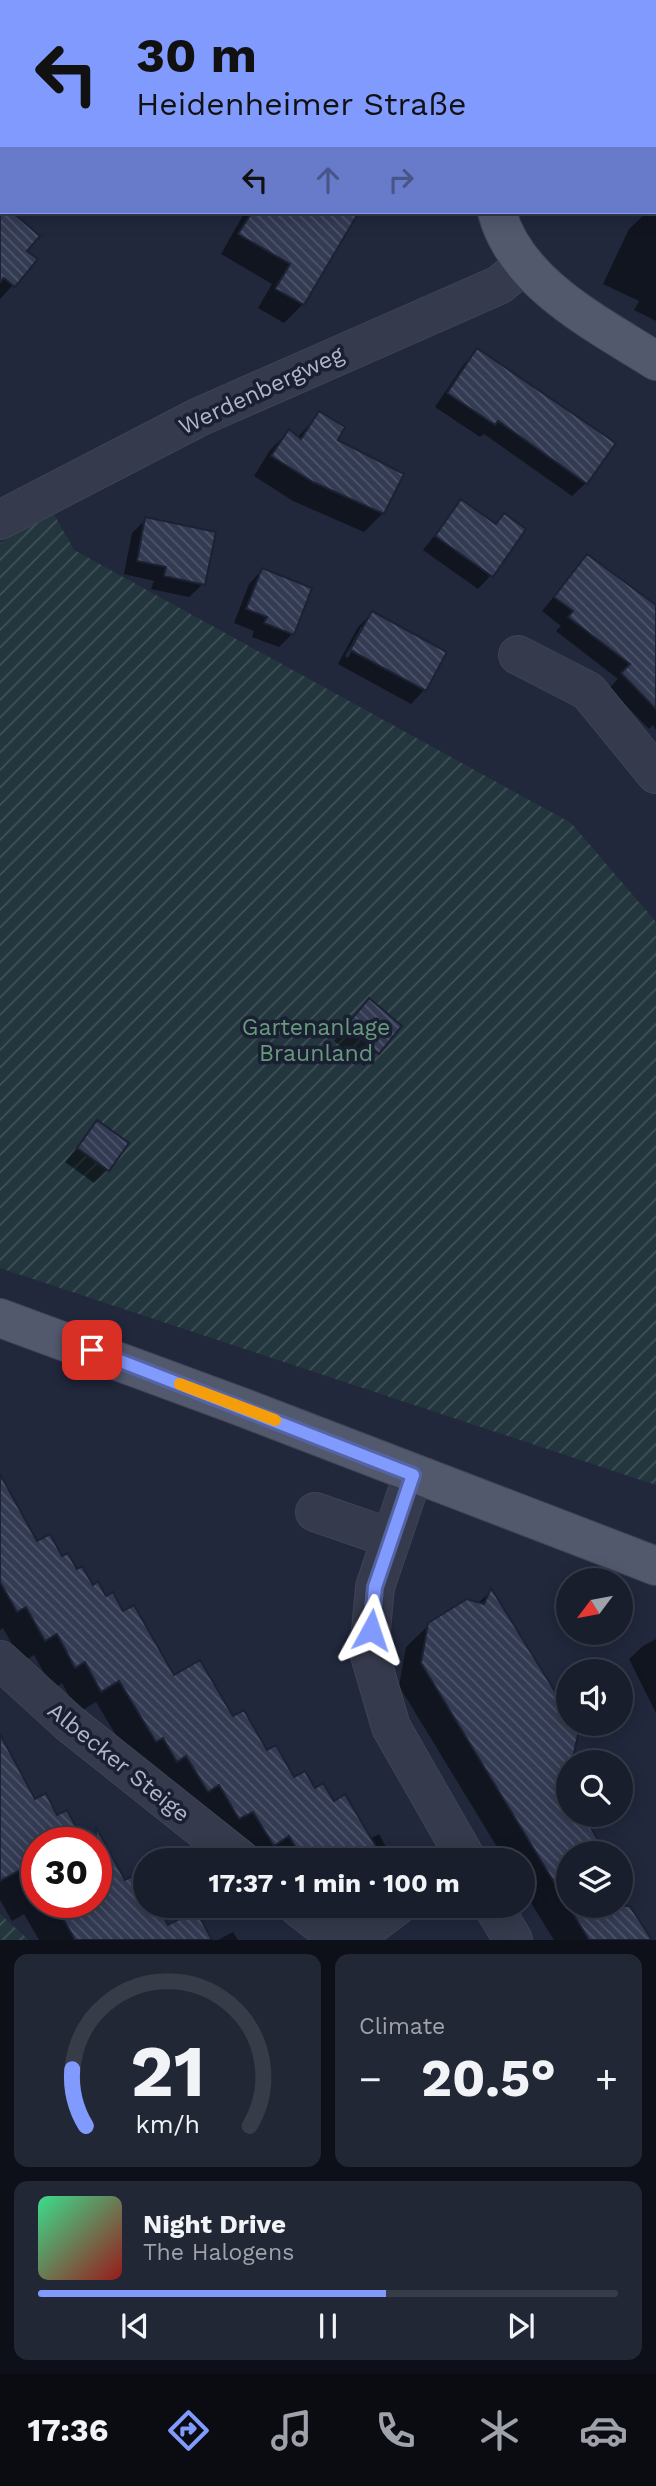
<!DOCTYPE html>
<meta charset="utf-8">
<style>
body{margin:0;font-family:"Work Sans",sans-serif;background:#222735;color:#f1f3f6;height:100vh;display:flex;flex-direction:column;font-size:26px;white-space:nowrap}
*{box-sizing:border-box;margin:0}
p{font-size:23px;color:#9fa2aa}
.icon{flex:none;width:38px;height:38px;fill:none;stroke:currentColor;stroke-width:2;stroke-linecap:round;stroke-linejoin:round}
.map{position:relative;height:1940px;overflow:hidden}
.side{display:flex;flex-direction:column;gap:14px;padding:14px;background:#0e1019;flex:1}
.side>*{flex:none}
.guide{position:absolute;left:0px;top:0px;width:656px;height:214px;box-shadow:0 4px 18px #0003,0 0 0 2px #373c49;background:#819afd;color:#111;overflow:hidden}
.needle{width:46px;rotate:238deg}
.fabs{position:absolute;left:556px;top:1568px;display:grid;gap:14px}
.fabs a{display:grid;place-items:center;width:77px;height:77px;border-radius:50%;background:#191e2d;box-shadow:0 4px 18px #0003,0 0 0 2px #373c49;font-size:35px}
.speed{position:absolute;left:21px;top:1827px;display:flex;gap:14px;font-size:35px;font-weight:700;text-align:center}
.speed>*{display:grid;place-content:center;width:91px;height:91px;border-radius:50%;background:#191e2d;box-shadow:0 4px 18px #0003,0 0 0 2px #373c49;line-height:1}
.speed .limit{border:10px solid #d22;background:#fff;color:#111}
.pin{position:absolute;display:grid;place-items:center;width:60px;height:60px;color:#fff;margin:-30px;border-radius:14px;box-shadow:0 4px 10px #0006}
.me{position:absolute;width:77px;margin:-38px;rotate:5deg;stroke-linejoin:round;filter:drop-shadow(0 0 5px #0008)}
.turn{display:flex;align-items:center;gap:24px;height:147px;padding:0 21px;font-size:32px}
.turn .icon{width:91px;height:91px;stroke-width:2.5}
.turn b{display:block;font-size:49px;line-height:60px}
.lanes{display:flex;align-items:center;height:66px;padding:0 21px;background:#0003;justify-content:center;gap:35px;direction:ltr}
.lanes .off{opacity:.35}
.big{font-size:52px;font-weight:700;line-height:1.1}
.side .widget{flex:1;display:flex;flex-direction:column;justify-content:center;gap:10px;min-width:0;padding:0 24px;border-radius:14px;background:#222735}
.side .dial{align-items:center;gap:0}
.dial svg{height:182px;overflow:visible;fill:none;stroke:#373c49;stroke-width:7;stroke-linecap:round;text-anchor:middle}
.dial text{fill:#f1f3f6;stroke:none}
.song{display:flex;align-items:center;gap:21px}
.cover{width:84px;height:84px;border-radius:10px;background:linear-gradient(135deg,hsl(150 70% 55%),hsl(0 70% 35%))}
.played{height:7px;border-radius:4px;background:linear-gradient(90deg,#819afd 60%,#373c49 60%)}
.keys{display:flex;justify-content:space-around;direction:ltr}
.heat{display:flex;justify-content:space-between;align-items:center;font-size:38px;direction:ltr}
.side .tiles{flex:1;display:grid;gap:14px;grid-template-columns:1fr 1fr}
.widget:last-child{grid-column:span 2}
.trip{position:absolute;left:133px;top:1848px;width:402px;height:70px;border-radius:35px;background:#191e2d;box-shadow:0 4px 18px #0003,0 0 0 2px #373c49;font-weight:700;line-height:70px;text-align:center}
.tabs{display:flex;height:112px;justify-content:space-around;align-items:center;background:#0a0c12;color:#9fa2aa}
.tabs .icon{width:49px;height:49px}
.tabs .selected{color:#819afd}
.tabs b{font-size:32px;color:#f1f3f6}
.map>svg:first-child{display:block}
.garden{fill:url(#garden-furrows)}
.shadow{fill:#0007;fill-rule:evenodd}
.building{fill:url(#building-back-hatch);stroke:#1c2233;stroke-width:2}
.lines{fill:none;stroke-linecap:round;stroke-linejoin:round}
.minor-casing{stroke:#3e4455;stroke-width:40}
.major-casing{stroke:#3e4455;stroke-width:40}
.minor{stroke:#353a4c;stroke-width:38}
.major{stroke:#53596d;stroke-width:38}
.route-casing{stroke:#5464a4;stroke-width:18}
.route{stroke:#819afd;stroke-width:12}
.slow{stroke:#f59e0b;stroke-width:12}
.labels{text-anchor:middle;stroke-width:7;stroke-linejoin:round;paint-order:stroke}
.street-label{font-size:23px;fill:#b0b5c8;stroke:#1a2031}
.park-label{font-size:23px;fill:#669a7c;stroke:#1a2031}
</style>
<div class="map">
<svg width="656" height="1940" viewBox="0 0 656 1940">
<defs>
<pattern id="garden-furrows" width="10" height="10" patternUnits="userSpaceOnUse" patternTransform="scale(1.75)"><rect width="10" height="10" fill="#23363d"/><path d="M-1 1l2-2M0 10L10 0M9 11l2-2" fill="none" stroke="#405158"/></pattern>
<pattern id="building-back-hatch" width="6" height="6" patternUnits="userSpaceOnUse" patternTransform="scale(1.75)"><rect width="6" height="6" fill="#333b53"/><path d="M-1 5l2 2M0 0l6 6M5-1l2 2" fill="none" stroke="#4e556a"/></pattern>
</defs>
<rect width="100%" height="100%" fill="#21283c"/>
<path class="garden" d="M52,511l22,39 497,273 85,99v563l-656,-217v-725z
M0,1914l29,26h-29z"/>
<path class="shadow" d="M656,202v119l-22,-11 5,-9 -36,-17 26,-55 18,-17h7z
M0,203l2,9h8l28,24 -13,15 11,9 -36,39z
M245,212h80l24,14 -46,78 -19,19 -26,-15 14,-24 -51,-30z
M478,350l108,133 -14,13 -88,-62 -4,3 -45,-30 29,-43z
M319,414l64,99 -19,19 -71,-31 -39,-25 16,-26 19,-19 8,7z
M461,502l33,23 10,-10 -13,60 -13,14 -55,-39z
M146,519l57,65 -14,13 -38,-8 3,-8 -30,-7 8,-41z
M587,556l69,77v97l-3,-5 -4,4 -40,-41 9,-9 -62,-48 5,-5 -19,-15z
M262,570l30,64 -13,13 -27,-10 2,-6 -20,-8 15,-39z
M372,613l72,40 -20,37 -13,14 -73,-40 20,-37zM361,627h4l-17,31 -3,-2z
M356,1014l44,12 -36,40 -30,-25z
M97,1122l11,48 -14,13 -29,-21z
M0,1500l36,43 26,15 60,56 51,63 59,42 61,60 41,24 36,36 9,-5 14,26h-125l-1,-3 -20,3 -114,-97 -37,-61 -18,11 -16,-30 -9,6 -19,-34 -12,7 -19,-34 -3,2z
M491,1591l78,133h4l4,7 -8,31v53h12l23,38h-35v53h52v-25l8,12 -6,6 27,41h-96l-31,-50v-30h-18l-106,-174 7,-39 23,-22 48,-21z
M656,1639v74l-27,-54 14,-13z
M0,1757l37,86v59h59l43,-28 6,12v20h11l11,21 43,13h-171l-15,-26 -12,7 -12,-21z
M349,1906h25l-19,8z
M233,1932l5,8h-20z"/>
<path class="building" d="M0,201l2,11h10l28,24 -13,15 11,8 -23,28 -11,-9 -4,5z
M252,212h107l-55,93 -29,-16 15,-25 -52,-30z
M477,348l139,95 -29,41 -89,-63 -3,4 -48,-32z
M319,411l26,16 -7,13 66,34 -20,40 -71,-32 -42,-26 18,-27 12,10z
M461,499l35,25 8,-11 22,16 -33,48 -58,-41z
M145,517l71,15 -11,53 -41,-9 2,-9 -29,-6z
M587,554l69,51v104l-35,-36 9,-9 -62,-47 5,-6 -19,-14z
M262,568l50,20 -18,47 -30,-12 3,-6 -21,-8z
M372,611l75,41 -21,39 -76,-41z
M369,998l33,28 -23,28 -33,-28z
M97,1120l32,23 -20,28 -32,-23z
M0,1474l37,67 13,-7 12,22 6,-3 9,16 5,-3 11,19 5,-4 8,15 7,-4 10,19 11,-6 40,70 26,-15 33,56 11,-6 23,40 9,-5 18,32 11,-6 10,17 8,-5 11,18 11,-7 39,66h-81l-14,-24 -15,10 -21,-34 -14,7 -20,-34 -11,7 -22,-36 -9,6 -14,-24 -7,4 -37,-61 -18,11 -16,-30 -10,6 -18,-34 -12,7 -19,-34 -9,5 -17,-30z
M491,1588l78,126v10h6l4,7 -7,31h-3v53h14l23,38h-37v53h61l22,34h-63l-168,-277 7,-40 39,-24 17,5z
M0,1734l35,65 11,-6 11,22 10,-5 18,33h-48v18l-37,20z
M96,1827l29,53 20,-11v37h13l10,19 28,-15 16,30h-137l-21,-38h42z"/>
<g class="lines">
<defs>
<path id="minor" d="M0,520l199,-103 300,-132 25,-20
M518,655l70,36 68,83
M413,1475l-38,112 -6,65 22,75 76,133
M315,1512l75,26
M0,1660l69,63 172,137
M297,1906l43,34
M493,1906l20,34
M351,1940l46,-34"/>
<path id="major" d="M572,2l3,-2
M497,212c19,72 101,112 159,149
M0,1318l239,88 417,160"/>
</defs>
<use href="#minor" class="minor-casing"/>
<use href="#major" class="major-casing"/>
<use href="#minor" class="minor"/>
<use href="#major" class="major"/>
</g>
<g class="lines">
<defs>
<path id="route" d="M92,1350l321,125 -38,112 -4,43"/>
</defs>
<use href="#route" class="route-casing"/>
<use href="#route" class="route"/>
<path class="slow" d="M180,1384l95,36"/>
</g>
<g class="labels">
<g class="street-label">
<text transform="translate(261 390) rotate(-25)" y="8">Werdenbergweg</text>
<text transform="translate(119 1762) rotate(39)" y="8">Albecker Steige</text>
</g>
<g class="park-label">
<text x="316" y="1035">Gartenanlage<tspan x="316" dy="26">Braunland</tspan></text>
</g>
</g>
</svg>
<div class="fabs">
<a><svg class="needle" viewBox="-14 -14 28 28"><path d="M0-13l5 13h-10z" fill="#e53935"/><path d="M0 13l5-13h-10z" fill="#9fa2aa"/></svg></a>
<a><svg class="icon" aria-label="sound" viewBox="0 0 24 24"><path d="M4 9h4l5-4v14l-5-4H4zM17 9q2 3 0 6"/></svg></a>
<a><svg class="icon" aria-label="search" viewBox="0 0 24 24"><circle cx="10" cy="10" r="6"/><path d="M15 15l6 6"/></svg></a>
<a><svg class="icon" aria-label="layers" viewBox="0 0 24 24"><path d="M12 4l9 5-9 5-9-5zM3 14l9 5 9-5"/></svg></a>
</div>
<div class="speed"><div class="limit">30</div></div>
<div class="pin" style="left:92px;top:1350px;background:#d93025"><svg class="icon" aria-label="arrive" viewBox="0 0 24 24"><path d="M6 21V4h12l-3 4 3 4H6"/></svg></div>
<svg class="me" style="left:371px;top:1630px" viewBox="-20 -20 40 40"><path d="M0-17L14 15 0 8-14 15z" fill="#819afd" stroke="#fff" stroke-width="4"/></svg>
<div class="trip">17:37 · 1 min · 100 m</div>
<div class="guide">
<div class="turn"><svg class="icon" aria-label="left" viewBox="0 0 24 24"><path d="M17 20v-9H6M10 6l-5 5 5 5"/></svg><div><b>30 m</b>Heidenheimer Straße</div></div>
<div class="lanes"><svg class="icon" aria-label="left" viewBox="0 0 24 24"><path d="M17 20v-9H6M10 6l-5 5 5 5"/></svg><svg class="icon off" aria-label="ahead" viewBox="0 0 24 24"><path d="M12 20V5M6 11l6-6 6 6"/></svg><svg class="icon off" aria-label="right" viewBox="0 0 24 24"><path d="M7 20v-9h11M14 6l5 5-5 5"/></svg></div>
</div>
</div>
<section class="side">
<div class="tiles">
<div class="widget dial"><svg viewBox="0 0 100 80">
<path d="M14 69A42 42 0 1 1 86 69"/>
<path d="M14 69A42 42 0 0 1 8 44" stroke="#819afd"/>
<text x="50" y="56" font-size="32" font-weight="700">21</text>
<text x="50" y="72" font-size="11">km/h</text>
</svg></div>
<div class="widget"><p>Climate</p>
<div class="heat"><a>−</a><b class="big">20.5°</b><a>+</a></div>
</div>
<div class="widget">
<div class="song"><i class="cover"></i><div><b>Night Drive</b><p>The Halogens</p></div></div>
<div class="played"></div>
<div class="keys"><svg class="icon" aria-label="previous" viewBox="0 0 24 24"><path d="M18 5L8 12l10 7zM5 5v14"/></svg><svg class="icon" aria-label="pause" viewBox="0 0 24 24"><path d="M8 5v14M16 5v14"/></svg><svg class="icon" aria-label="next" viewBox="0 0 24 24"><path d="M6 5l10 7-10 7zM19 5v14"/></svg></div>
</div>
</div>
</section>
<nav class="tabs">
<b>17:36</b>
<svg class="icon selected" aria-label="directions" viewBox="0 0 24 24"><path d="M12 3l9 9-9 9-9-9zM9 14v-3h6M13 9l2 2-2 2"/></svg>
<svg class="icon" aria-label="music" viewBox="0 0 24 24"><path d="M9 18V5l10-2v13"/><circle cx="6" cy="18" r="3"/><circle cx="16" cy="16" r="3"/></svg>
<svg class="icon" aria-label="phone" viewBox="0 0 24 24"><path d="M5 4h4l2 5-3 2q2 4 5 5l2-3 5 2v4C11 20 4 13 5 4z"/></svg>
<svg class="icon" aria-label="climate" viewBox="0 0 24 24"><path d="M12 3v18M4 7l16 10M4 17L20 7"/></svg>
<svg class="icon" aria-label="car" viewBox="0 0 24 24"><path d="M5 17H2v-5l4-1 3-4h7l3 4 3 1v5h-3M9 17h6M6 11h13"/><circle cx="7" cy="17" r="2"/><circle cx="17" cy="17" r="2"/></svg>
</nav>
